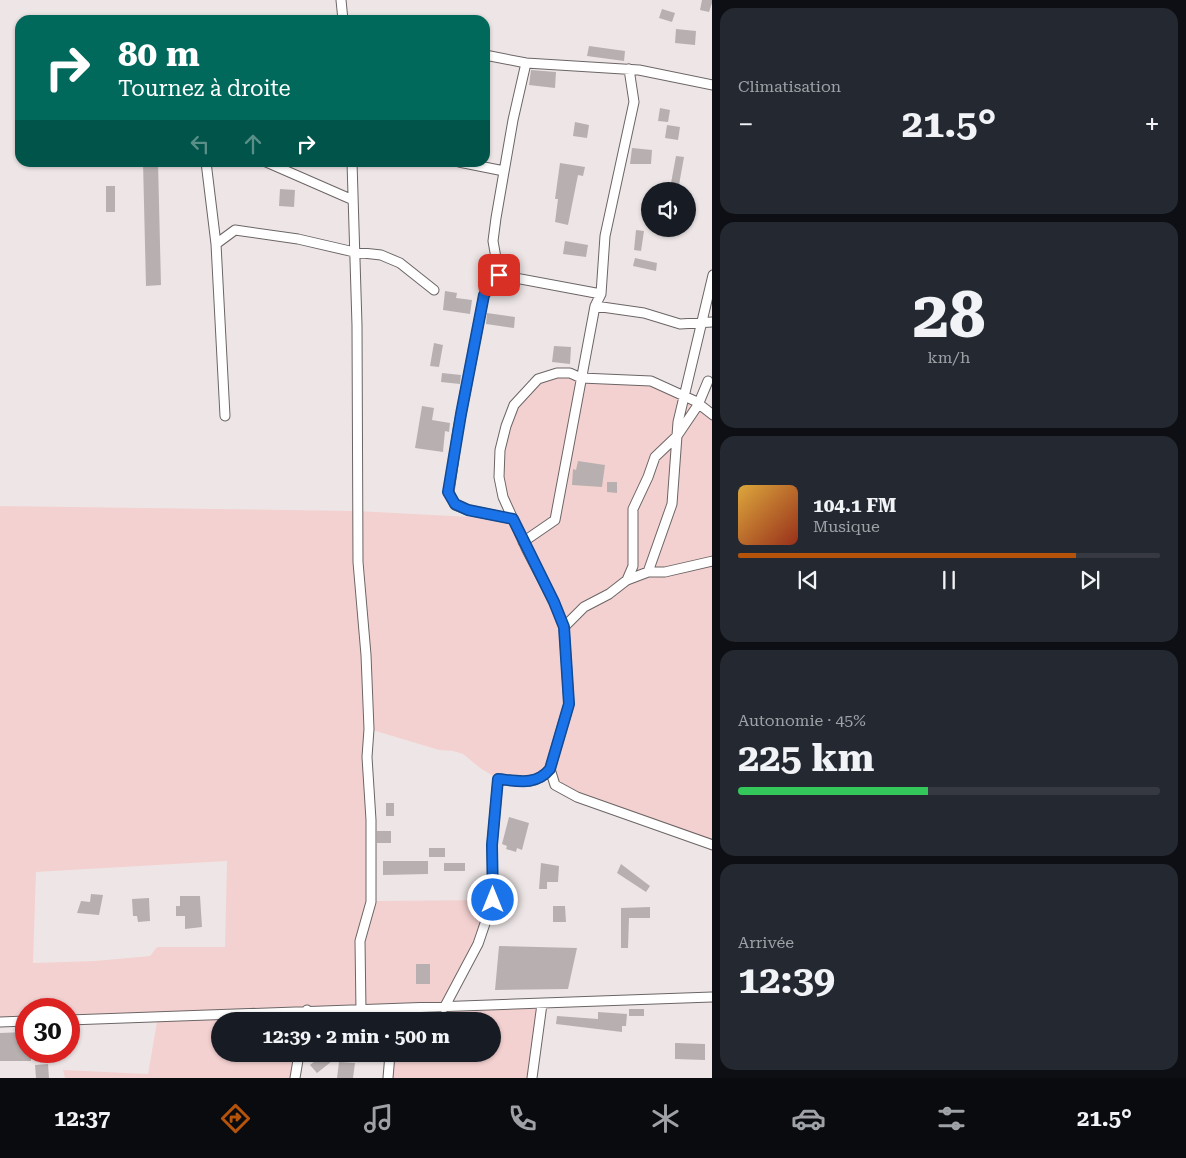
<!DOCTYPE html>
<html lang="fr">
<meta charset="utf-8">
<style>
body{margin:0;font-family:"Roboto Serif",serif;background:#242831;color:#f1f3f6;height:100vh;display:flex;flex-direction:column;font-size:19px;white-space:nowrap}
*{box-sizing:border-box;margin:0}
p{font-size:16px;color:#9ea1a6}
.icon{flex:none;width:28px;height:28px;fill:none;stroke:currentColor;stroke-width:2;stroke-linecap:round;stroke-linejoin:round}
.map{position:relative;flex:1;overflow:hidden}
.sheet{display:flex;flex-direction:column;gap:8px;padding:8px;background:#0d0f14;width:474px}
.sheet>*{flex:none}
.hud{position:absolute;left:15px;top:15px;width:475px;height:152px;border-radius:15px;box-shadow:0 1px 4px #0004;background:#00695c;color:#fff;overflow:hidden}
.buttons{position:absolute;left:641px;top:182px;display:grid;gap:10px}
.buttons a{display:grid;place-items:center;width:55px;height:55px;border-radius:50%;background:#171b24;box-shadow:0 1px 4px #0004;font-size:25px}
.speed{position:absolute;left:15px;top:998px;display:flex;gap:10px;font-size:25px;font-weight:700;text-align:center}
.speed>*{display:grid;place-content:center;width:65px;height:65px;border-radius:50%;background:#171b24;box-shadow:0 1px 4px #0004;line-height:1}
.speed .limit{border:8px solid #d22;background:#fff;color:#111}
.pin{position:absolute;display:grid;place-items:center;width:42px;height:42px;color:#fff;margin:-21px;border-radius:10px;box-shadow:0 2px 8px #0006}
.me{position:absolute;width:55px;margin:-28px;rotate:0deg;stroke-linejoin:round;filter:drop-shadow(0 0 4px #0008)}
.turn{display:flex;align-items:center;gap:18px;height:105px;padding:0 20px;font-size:22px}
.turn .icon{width:65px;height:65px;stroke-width:2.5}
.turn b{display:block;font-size:35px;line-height:42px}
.lanes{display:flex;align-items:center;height:48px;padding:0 20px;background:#0003;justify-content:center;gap:25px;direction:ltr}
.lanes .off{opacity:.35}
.big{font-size:38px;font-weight:700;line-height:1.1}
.sheet .card{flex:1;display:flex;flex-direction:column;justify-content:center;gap:8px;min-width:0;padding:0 18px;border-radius:15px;background:#242831}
.sheet .dial{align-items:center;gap:0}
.dial b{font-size:65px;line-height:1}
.song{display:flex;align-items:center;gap:15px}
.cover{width:60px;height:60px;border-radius:8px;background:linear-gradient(135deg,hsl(40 70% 55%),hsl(10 70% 35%))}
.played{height:5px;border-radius:2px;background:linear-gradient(90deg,#b45309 80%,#363941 80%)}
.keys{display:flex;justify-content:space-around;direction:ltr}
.heat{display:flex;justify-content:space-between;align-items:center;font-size:28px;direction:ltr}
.charge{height:8px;border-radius:4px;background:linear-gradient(90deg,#34c759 45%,#363941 0)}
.trip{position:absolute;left:211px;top:1012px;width:290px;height:50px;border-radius:25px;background:#171b24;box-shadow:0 1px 4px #0004;font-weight:700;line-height:50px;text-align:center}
.dock{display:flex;height:80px;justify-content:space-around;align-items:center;background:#090b0e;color:#9ea1a6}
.dock .icon{width:35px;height:35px}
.dock .active{color:#b45309}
.dock b{font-size:22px;color:#f1f3f6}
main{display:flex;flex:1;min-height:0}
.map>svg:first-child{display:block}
.green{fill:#f4d1d1;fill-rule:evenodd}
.building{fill:#b8b0b0}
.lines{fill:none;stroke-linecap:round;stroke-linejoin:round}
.street-casing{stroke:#6c6565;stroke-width:11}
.street{stroke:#fff;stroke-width:9}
.route-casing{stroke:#114b97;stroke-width:12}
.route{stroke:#1a73e8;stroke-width:9}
</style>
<main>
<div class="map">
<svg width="713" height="1078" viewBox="0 0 713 1078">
<rect width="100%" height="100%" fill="#eee6e6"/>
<path class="green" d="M557,373l94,8 61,34v428l-157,-58 -5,-16 -17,13 -35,-3 -18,-11 -17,-14 -10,-3 -14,-1 -70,-21 2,172 122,-1 -15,44 -33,63 97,-3 -10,74h-144l2,-24h102v-33h-99l1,-11 -87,2 -2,9h-85v33h79l-4,24h-230l-2,-8 85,4 10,-58 -89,2v-9h-43v10l-26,1v-514l357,5 155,8 -12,-36 6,-57 26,-41zM227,861l-2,86h-68l-7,9 -55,5 -62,2 3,-91z"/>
<path class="building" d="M702,0h11l-4,12 -9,-2z
M662,9l13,4 -3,9 -13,-4z
M676,29l20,2 -1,14 -20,-2z
M589,46l36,5 -1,10 -37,-5z
M531,70l25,2 -1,16 -26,-3z
M660,108l10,2 -2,12 -10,-1z
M575,122l14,3 -2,13 -14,-2z
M667,125l13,2 -2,13 -13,-2z
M632,148l20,2 -1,14h-21z
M676,156l8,1 -5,28 -8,-2z
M143,162h15l3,123 -15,1z
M560,163l25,4 -2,9 -5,-1 -10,50 -13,-3 3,-23h-3z
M106,186h9v26h-9z
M280,189l15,1 -1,17 -15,-1z
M636,230l8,1 -3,20 -7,-1z
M565,241l23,4 -2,12 -23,-3z
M635,258l22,5 -1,8 -23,-5z
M445,291l12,2 -1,5 16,2 -2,14 -27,-4z
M487,313l28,4 -1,11 -28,-4z
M434,343l9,2 -4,22 -9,-1z
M554,346l17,1 -1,17 -18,-2z
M442,373l19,2 -1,9 -19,-2z
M422,406l12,2 -2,12 18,3 -1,9 -4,-1 -2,21 -28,-4z
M578,461l27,4 -3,22 -30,-2 1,-16 3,1z
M607,482h10v11l-10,-1z
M386,803h8v13h-8z
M509,817l20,6 -7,27 -5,-2 -1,4 -10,-3 1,-3 -5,-2z
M377,831h14v12h-14z
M429,848h16v9h-16z
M383,861h45v13l-45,1z
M444,863h21v8h-21z
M541,863l18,3 -1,16h-11v7h-8z
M621,864l29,22 -4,6 -29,-19z
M91,894l12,1 -4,20 -22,-2 4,-12 9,1z
M180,896h20l2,31 -17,2v-13h-9v-10h4z
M149,898l1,23 -12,1 -1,-6h-4l-1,-17z
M553,906h12l1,16h-13z
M650,907v11h-21l-1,30h-7v-40z
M499,946l78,2 -9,41 -73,1z
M416,964h14v20h-14z
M629,1009h15v7h-15z
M598,1012l29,2 -1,12h-4v6l-66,-8 1,-8 41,3z
M26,1032v19h5v10h-31v-28z
M675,1043l30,1v16l-30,-1z
M324,1054h17l-24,19 -7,-8z
M339,1062l16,1 -2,15h-16z
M48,1064l1,14h-13l-1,-13z"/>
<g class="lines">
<defs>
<path id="street" d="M341,0l2,20
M485,55l41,8 113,7 74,15
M629,69l5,33 -29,134 -4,58 -6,12 49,7 36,11 33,-2
M206,162l10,82 9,172
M266,162l87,38
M352,162l5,163 1,237 8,93 3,74 -2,28 4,63v82l-11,39 1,70
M459,162l45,9
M216,244l19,-14 63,9 56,13 27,3 19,8 34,27
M499,275l102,19
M513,519l-45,-9 -13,-5 -6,-13 9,-62 26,-135 15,-20 -6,-34 3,-23 17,-98 13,-57
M523,542l32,-22 40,-214
M648,572l24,-68 6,-82 35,-147
M627,580l6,-14v-57l15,-32 7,-20 22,-21 21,-31 10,-24
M564,627l20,-20 25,-13 18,-14 21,-8h17l48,-11
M550,769l5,16 22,12 136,48
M444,1008l34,-64 15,-44 -1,-55 6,-66c20,2 38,7 52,-10l19,-65 -5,-77 -10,-25 -27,-52 -24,-53 -4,-20 1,-27 6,-24 8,-21 24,-26 19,-6h13l11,5 70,3 44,20 18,14
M69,1020l644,-23
M305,1021l2,-11
M393,1021l1,-11
M0,1022l26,-1
M295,1078l4,-24
M388,1078l2,-24
M532,1078l10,-74"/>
</defs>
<use href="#street" class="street-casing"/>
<use href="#street" class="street"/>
</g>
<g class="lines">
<defs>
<path id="route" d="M493,900l-1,-55 6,-66c20,2 38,7 52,-10l19,-65 -5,-77 -10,-25 -41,-83 -45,-9 -13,-6 -7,-12 13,-78 23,-119 15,-20"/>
</defs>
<use href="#route" class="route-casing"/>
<use href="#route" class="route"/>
</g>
</svg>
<div class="buttons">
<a><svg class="icon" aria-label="sound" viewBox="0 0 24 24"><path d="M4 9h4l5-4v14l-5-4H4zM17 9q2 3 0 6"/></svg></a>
</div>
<div class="speed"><div class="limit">30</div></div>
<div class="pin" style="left:499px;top:275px;background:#d93025"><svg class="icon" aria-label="arrive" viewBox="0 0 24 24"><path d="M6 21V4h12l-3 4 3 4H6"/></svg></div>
<svg class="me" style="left:493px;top:900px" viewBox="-20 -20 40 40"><circle r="17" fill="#1a73e8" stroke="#fff" stroke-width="3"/><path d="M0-11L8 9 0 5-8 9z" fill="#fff"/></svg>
<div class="trip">12:39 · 2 min · 500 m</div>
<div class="hud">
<div class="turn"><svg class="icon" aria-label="right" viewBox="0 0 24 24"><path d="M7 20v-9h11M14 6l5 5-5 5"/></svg><div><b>80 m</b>Tournez à droite</div></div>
<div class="lanes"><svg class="icon off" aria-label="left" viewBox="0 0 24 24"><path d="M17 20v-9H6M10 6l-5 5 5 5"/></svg><svg class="icon off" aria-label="ahead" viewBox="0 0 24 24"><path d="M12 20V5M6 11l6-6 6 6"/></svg><svg class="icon" aria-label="right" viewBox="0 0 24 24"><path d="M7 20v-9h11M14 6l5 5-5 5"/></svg></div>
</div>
</div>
<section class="sheet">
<div class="card"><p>Climatisation</p>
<div class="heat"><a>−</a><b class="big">21.5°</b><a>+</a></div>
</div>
<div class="card dial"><b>28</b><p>km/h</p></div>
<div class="card">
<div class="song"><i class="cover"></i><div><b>104.1 FM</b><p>Musique</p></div></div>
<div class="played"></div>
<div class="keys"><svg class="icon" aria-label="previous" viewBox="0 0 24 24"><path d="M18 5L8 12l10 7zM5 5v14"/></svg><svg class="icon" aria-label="pause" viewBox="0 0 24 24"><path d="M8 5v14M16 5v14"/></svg><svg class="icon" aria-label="next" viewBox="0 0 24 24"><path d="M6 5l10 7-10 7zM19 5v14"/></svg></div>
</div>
<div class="card"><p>Autonomie · 45%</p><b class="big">225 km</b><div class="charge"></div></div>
<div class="card"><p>Arrivée</p><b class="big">12:39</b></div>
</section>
</main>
<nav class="dock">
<b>12:37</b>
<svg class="icon active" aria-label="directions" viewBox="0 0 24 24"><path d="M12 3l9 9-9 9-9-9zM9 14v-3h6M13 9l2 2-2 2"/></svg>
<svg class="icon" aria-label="music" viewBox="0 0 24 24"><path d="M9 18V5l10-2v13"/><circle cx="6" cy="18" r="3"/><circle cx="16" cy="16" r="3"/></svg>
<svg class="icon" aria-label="phone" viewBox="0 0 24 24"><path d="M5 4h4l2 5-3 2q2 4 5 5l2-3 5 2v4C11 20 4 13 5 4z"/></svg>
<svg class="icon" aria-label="climate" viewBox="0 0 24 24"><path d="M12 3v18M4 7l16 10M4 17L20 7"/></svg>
<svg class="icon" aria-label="car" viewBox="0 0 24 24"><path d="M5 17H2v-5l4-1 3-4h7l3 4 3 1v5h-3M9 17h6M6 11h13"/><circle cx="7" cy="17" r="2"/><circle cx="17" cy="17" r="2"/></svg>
<svg class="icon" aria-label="filters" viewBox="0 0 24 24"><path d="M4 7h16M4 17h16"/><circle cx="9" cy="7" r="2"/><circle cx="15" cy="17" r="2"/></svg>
<b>21.5°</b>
</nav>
